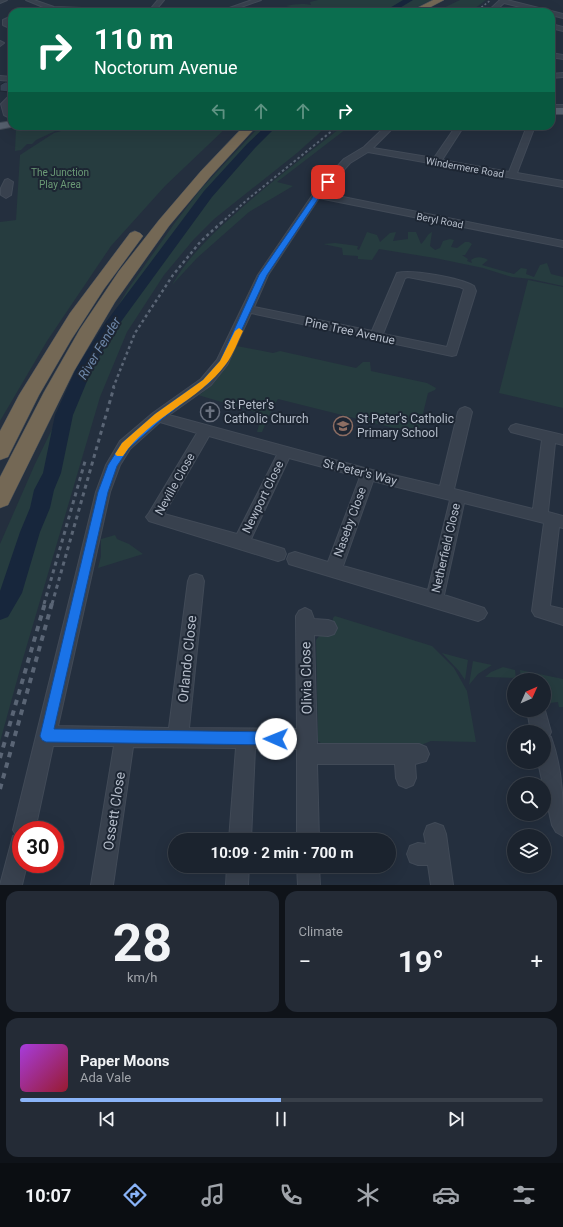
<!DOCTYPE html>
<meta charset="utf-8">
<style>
body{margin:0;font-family:Roboto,sans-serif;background:#242b36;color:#f1f3f6;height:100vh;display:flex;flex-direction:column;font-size:15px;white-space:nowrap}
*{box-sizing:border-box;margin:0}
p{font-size:13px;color:#a0a4aa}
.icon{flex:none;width:22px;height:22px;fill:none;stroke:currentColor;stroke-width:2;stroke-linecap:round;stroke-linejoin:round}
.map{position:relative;height:885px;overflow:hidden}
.details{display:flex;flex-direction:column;gap:6px;padding:6px;background:#0f1319;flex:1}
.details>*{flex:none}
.banner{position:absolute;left:8px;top:8px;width:547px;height:122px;border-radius:12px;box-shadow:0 4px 16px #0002,0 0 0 1px #39404a;background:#0b6e4f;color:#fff;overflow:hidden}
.needle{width:26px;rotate:45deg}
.fabs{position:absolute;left:507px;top:673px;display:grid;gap:8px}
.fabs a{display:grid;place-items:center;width:44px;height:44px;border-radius:50%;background:#1b232e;box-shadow:0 4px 16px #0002,0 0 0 1px #39404a;font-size:20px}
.speed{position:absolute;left:12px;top:821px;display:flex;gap:8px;font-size:20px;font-weight:700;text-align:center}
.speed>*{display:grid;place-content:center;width:52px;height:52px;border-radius:50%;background:#1b232e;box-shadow:0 4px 16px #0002,0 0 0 1px #39404a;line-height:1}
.speed .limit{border:6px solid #d22;background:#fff;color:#111}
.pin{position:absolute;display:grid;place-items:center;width:34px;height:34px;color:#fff;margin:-17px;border-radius:8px;box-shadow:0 2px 6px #0006}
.me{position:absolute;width:44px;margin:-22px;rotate:271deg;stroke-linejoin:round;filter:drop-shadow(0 0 3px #0008)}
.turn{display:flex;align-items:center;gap:14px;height:84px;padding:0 20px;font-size:18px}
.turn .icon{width:52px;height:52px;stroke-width:2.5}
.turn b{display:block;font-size:28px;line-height:34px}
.lanes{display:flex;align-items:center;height:38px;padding:0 20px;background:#0003;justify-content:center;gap:20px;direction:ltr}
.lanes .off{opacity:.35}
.big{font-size:30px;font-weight:700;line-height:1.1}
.details .widget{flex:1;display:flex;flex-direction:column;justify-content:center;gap:6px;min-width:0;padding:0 14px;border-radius:12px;background:#242b36}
.details .dial{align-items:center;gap:0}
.dial b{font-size:52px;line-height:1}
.song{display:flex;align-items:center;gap:12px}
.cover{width:48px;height:48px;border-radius:6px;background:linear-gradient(135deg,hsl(280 70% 55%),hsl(350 70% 35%))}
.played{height:4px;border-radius:2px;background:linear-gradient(90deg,#8ab4f8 50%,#39404a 50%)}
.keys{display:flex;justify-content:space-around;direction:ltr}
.heat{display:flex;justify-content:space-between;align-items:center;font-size:22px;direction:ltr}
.details .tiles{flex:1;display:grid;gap:6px;grid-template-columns:1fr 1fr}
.widget:last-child{grid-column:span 2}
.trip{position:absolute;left:168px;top:833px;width:228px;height:40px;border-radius:20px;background:#1b232e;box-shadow:0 4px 16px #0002,0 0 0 1px #39404a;font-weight:700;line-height:40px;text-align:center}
.dock{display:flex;height:64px;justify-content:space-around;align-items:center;background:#0b0e12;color:#a0a4aa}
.dock .icon{width:28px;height:28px}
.dock .selected{color:#8ab4f8}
.dock b{font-size:18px;color:#f1f3f6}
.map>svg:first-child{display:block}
.green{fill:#263c3f}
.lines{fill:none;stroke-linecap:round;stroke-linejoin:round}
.river{fill:#17263c;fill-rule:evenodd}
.building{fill:#364354;stroke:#1f2835}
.minor-casing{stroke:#414a57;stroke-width:2}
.major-casing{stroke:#414a57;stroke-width:2}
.highway-casing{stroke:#434c59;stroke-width:1}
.minor{fill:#38414e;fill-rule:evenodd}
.major{fill:#56606e;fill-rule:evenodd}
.highway{fill:#746855;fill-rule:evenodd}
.rail-far4{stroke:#5a6575;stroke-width:1.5;stroke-dasharray:2 2;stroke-linecap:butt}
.rail-far3{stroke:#5a6575;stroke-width:2;stroke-dasharray:2.5 2.5;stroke-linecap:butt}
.rail-far2{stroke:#5a6575;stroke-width:2.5;stroke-dasharray:3 3;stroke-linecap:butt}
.rail-far1{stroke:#5a6575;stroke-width:3;stroke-dasharray:4 4;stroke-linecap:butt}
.rail{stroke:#5a6575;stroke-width:4;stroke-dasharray:5.5 5.5;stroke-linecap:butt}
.route{fill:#1a73e8;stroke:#114b97}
.slow{fill:#f59e0b}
.labels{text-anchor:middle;stroke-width:4;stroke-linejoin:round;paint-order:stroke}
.far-street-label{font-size:10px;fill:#b4bcc9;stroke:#1d2633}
.far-park-label{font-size:10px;fill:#6b9a76;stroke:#1d2633}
.street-label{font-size:12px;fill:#b4bcc9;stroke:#1d2633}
.poi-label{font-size:12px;fill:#b4bcc9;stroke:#1d2633;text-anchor:start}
.water-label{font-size:13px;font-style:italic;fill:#6d86a8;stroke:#1d2633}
.near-street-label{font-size:14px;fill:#b4bcc9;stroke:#1d2633}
</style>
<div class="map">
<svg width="563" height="885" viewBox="0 0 563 885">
<rect width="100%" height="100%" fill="#242f3e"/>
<path class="green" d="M318,0h114l-25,12h-111l-16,-2 3,-2 3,2 9,-2 -9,-2c8,-2 18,-3 25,-1l-1,-3z
M460,0h26l-16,12h-35z
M37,126h29l-30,14 -4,4h-5l-6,6 -6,1 1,-23z
M79,126h149l-63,60 -54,60 -64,95 -47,80v-199l16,-2 4,-65 34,-22z
M260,126h67l-30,27 -83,66 -20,20 -30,36 -37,57 -27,65 -78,265 -22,80v-198l35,-80 48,-98 45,-77 46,-65 27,-35z
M343,126h7l-73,56 16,4 -44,26 -52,46 -25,27c16,-28 38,-49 62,-70 35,-32 72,-60 109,-89z
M367,232l10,3 3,7 10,-9 6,-1 -3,9 15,-2v-7h8l5,12c5,-4 5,-9 11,-12l-2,14 5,4 5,-2 3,-7 7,-2 4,1 -3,7 6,1 8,-6h4l3,2 -7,11h-3l6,4 -1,2 5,2 -1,-3c6,-4 11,-3 17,0l-6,5 32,9 7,-6 6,1 -1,5 8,3 6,-12 7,-2 4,11 12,3v9l-32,-7 -19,-2 -29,-9 -48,-10 -50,-8 -6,-1 -7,11 -14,-1v-3l-15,-1 -1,-7 -19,-4 12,-1 23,3 -1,3 2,1z
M528,280l35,7v121l-64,-15z
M237,346l36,7 7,-2 76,17 7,-6h7l1,9 56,12 9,5 -1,2 -7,3 -10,41 -140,-35 -6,10 -10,23h-5l5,-18 -64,-19 4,-2 23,-25z
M115,535l2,4 12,5 14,10 -45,14 3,-12v-17z
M335,616l97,30 22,22 13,23 9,51 -45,-1 -10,4 -96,1 -7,-5 -2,-101 4,-5 13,-1v-16z
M442,653l26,7 -3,20 -6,-9z
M473,661l19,4 -14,9 -9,11z
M503,667l12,3 1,8 -31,-1 6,-5z
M520,670l43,9v28h-4l-1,-5 -9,1 -5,-2v-21h-23z"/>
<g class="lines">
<path class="river" d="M403,0h10l-20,12h-10z
M266,126h11l-22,22 -43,49 -97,133 -22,37 -20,48 -12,58 -7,17 -4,18 -10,24 -18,61 -14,24 -8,3v-29l20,-59 10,-24 4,-18 9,-17 12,-58 22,-48 26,-41 101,-135 43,-47z"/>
</g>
<path class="building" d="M5,82h7v7l-3,3 -9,-1v-6z"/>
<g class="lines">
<defs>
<path id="minor" d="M0,0h7l-7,3z
M26,0h8l20,7 84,3 3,2 -88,-1z
M158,0h6l-10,12h-6z
M252,0h9l-34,12h-9z
M500,0h7l56,14v4l-12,-3v-3h-11l-36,-9 -10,9h-7z
M12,16v4l-4,2 4,3v4l-9,-4v-5z
M551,24l12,3v4l-12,-3z
M0,41l4,2 -4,3z
M551,53l12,2v4l-12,-2z
M563,73v4l-12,1v-4z
M0,76l12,1v4l-12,-1z
M9,96h3v6l-3,3 3,10 -4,2 -4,-2 -3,-11z
M551,105h12v4h-12z
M386,126h9l-22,22 61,10 22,-32h8l-22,34 67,12 18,-46h8l-18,47 46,8v6l-195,-35 -18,11 -27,30 240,48v6l-244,-49 -51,77 -14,32 118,24 25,-58c15,-4 63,5 77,13l2,5 -20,64 -4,1 -201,-43 -24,52 -16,20 -42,30 199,54 72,17 18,-74 2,-3 5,-2 5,2 2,3 -18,77 79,20 9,-69 -31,-8 -2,-3 2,-3 5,-2 47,11v10l-8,-2 -7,69 15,4v12l-4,-1 -9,79 13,3v16l-28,-9 -3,-5 12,-88 -80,-20 -20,92 40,13 3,5 -3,5 -6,3 -189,-57 -2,-5 2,-5 6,-2 33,10 32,-85 -71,-19 -38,81 33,10 2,5 -2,5 -6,2 -129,-40 -3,-4 3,-4 48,-80 -37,-11 -30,27 -10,16 -10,27 -52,234 111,2 19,-147 2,-5 6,-2 6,2 2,5 -15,147 108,1 -1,-113 3,-5 6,-3 6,3 3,8 14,1 6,2 3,6 -3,6 -6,2 -14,-1 3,109h102l7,3 3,7 -3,7 -11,3 1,14 -3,7 -7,3 -7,-3 -3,-7 -1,-14h-78l2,76h-22v-91l-42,-1 -4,92h-22l7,-92 -103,-1 -20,138h-22l23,-139h-61l-18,84h-14v34h6l-5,21h-22l13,-49 3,-1 -3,-5 83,-338 10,-27 14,-24 33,-28 48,-34 16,-19 41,-85 58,-85 28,-31 20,-12zM408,277l52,10 4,2 -17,58 -64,-13 22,-56zM209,436l68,19 -40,79 -73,-20zM373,481l77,19 -22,90 -85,-24z
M8,179l5,3 -2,13 -5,3 -5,-3v-7l4,-8z
M544,707l7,25 -2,4 2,1c12,33 12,64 12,99l-7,-4 -4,-7 -14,-63h6v-30h-13l-4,-22h17z
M435,823l8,3 3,8 7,51h-22l-3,-20h-10l-8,-3 -3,-8 3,-8 8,-3 8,1 -2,-10 3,-8z
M227,866h22l-1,19h-22z
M297,866h22l1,19h-22z"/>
<path id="major" d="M551,108h12v6h-12z
M12,121v5h4l-16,3v-6z"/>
<path id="highway" d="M433,0h11l-23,12h-12z
M244,126h13l-46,50 -42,50 -54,76 -41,69 -66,134 -8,3v-31l44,-85 36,-63 39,-58 40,-51 42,-49z
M135,231l5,2 3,3 -39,53 -33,51 -32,55 -31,62 -8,3v-29l19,-36 51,-82 60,-80z"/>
</defs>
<use href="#minor" class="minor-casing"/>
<use href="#major" class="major-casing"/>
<use href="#highway" class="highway-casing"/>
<use href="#minor" class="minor"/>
<use href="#major" class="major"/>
<use href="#highway" class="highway"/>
<path class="rail-far4" d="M475,12l16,-12"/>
<path class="rail-far3" d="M221,223l27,-24 90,-73"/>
<path class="rail-far2" d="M113,388l22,-55 38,-58 28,-34 21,-19"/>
<path class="rail-far1" d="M44,604l42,-146
M52,604l62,-217"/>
<path class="rail" d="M0,758l45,-155
M0,789l52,-186"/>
</g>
<path class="route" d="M326,181l5,1 -11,14 -53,79 -41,89 -17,19 -47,36 -33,29 -12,18 -9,26 -54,237 222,3 4,2 2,5 -2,4 -4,2 -230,-3 -4,-2 -2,-4 58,-244 10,-27 14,-22 33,-29 48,-34 17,-19 39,-86 56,-81z"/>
<path class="slow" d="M239,328l4,3c-5,10 -10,24 -17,33 -26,36 -78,54 -103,92h-6l-2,-2 7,-11 33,-29 48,-34 17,-19 15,-30z"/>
<defs>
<symbol id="church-ring" viewBox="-11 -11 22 22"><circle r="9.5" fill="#1d2633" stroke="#6b7280" stroke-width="1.5"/><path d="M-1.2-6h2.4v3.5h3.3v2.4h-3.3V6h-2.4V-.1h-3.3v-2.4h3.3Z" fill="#6b7280"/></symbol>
<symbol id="school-ring" viewBox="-11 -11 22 22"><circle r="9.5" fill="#1d2633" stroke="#8d6e63" stroke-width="1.5"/><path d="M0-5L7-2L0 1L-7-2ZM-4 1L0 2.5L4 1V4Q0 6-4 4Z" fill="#8d6e63"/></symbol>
</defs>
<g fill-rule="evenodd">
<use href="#church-ring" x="199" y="401" width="22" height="22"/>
<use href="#school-ring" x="332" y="415" width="22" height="22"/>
</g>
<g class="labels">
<g class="far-street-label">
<text transform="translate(465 167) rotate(10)" y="4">Windermere Road</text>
<text transform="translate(440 220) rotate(11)" y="4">Beryl Road</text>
</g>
<g class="far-park-label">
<text x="60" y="176">The Junction<tspan x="60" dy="12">Play Area</tspan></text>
</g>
<g class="street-label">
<text transform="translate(350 331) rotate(12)" y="4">Pine Tree Avenue</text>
<text transform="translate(360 472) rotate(14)" y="4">St Peter's Way</text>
<text transform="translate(175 484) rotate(-61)" y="4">Neville Close</text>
<text transform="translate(263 497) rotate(-64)" y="4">Newport Close</text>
<text transform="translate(350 522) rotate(-70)" y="4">Naseby Close</text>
<text transform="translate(446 548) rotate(-77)" y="4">Netherfield Close</text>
</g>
<g class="poi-label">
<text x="224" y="409">St Peter's<tspan x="224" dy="14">Catholic Church</tspan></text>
<text x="357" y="423">St Peter's Catholic<tspan x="357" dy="14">Primary School</tspan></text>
</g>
<g class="water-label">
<text transform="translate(99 348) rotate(-59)" y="5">River Fender</text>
</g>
<g class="near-street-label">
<text transform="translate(187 659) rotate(-84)" y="5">Orlando Close</text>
<text transform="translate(306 678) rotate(-91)" y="5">Olivia Close</text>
<text transform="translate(114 811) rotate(-81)" y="5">Ossett Close</text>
</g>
</g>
</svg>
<div class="fabs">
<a><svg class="needle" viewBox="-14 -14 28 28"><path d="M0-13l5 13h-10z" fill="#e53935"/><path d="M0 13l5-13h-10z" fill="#a0a4aa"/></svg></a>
<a><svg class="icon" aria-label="sound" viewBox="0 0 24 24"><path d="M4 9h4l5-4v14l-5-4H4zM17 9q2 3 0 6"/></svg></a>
<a><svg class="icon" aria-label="search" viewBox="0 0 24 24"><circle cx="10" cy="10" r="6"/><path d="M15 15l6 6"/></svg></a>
<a><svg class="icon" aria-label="layers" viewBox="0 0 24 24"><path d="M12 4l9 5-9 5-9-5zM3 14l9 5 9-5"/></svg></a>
</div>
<div class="speed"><div class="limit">30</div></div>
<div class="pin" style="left:328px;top:182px;background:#d93025"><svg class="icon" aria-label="arrive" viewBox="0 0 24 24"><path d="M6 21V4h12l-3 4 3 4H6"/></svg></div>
<svg class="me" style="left:276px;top:739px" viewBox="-20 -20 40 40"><circle r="19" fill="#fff"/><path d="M0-13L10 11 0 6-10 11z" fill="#1a73e8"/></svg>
<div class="trip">10:09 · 2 min · 700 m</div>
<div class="banner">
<div class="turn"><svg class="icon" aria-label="right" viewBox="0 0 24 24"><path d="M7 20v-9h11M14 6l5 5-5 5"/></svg><div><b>110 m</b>Noctorum Avenue</div></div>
<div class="lanes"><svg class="icon off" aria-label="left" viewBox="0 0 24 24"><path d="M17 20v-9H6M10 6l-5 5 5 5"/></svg><svg class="icon off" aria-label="ahead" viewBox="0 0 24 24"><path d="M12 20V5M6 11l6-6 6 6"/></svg><svg class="icon off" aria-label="ahead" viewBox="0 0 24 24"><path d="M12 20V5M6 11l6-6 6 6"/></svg><svg class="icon" aria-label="right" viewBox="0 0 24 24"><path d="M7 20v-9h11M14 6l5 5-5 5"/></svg></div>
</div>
</div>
<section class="details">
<div class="tiles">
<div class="widget dial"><b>28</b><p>km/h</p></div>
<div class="widget"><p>Climate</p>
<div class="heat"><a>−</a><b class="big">19°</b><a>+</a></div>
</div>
<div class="widget">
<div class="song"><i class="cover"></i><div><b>Paper Moons</b><p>Ada Vale</p></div></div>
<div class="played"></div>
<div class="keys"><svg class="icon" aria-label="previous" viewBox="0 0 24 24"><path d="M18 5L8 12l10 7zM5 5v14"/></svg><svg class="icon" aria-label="pause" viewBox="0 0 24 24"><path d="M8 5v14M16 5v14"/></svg><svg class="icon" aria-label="next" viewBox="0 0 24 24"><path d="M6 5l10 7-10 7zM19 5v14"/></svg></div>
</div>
</div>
</section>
<nav class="dock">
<b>10:07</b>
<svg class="icon selected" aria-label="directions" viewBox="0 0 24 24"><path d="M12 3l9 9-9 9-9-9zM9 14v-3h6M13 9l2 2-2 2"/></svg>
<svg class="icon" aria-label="music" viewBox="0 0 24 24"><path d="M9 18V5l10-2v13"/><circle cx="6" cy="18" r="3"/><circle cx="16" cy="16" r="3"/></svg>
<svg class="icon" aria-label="phone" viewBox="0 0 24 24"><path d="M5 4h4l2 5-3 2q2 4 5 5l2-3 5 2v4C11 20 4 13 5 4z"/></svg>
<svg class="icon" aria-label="climate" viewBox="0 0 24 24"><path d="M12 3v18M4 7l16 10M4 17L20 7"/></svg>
<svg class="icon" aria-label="car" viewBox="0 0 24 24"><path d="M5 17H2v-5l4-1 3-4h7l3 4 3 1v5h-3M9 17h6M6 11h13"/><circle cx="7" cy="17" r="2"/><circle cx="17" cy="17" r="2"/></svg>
<svg class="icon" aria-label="filters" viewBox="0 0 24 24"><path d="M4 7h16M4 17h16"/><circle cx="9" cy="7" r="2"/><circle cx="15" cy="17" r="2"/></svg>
</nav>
